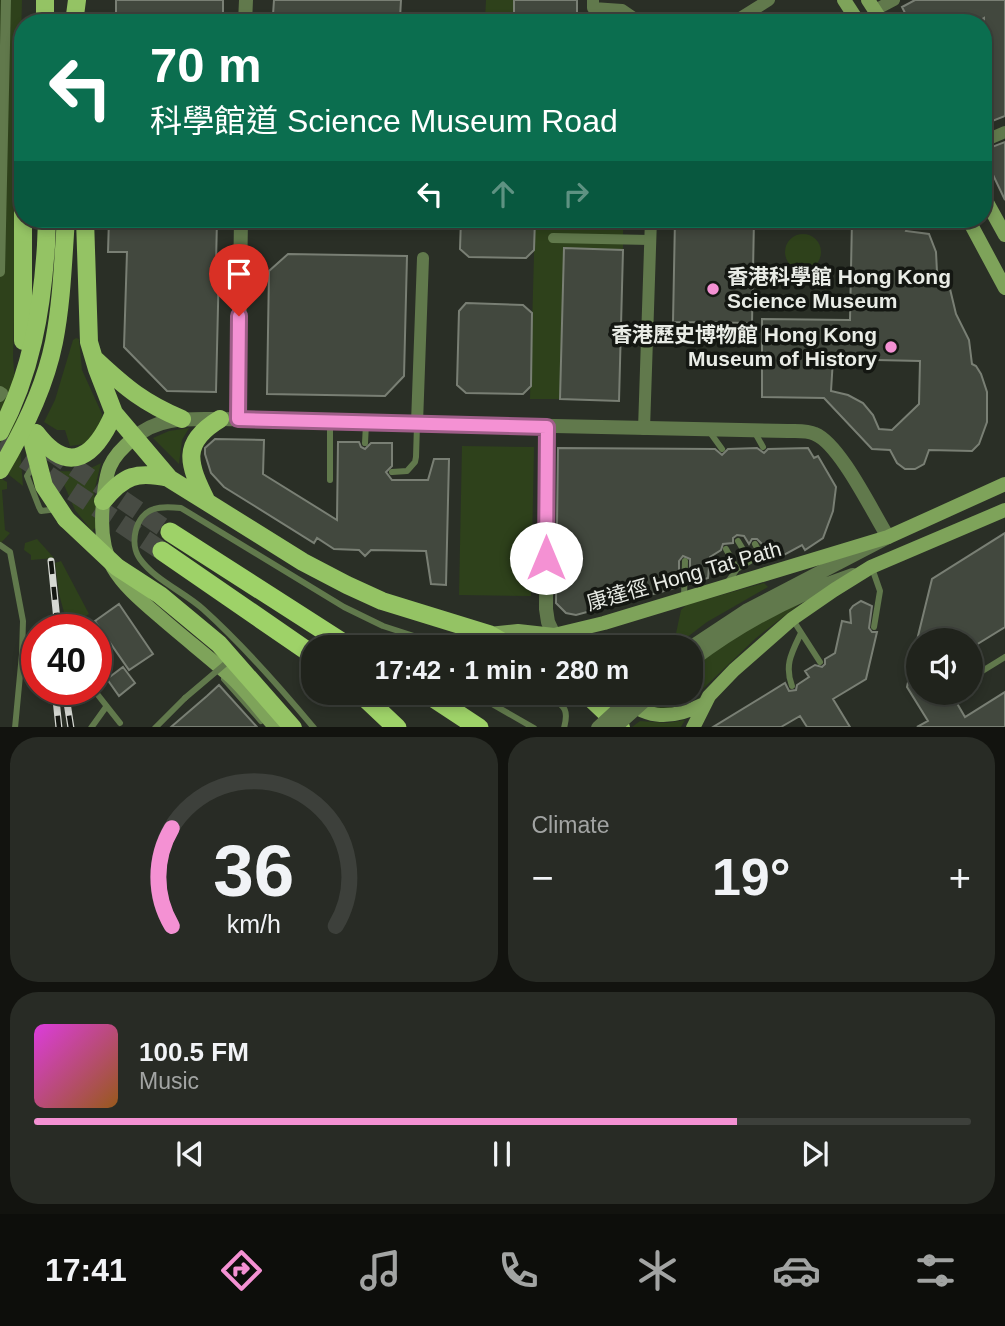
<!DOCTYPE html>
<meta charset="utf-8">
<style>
body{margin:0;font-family:Helvetica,"Noto Sans TC",sans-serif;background:#282b25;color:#f1f3f6;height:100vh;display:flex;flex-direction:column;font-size:26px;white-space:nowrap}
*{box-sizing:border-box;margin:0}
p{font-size:23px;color:#a2a4a3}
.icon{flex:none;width:38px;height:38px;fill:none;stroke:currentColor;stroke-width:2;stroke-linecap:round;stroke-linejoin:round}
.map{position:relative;height:727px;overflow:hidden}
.details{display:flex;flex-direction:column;gap:10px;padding:10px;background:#12130f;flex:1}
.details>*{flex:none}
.banner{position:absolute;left:14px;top:14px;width:978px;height:214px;border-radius:28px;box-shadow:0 4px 10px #0003,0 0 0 2px #3d403b;background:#0b6e4f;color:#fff;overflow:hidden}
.buttons{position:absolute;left:906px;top:628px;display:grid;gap:14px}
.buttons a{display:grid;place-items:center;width:77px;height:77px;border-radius:50%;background:#20231c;box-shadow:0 4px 10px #0003,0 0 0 2px #3d403b;font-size:35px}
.speed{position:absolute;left:21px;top:614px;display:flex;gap:14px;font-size:35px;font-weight:700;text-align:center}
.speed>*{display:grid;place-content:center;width:91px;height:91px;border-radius:50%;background:#20231c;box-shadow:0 4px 10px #0003,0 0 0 2px #3d403b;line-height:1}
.speed .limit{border:10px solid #d22;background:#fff;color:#111}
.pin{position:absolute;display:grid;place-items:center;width:60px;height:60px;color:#fff;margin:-72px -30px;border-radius:50% 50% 50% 0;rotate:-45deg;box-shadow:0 0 7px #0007}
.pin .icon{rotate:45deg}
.me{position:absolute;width:77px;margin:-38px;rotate:0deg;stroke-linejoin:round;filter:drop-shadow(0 0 5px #0008)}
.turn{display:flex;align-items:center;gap:24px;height:147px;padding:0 21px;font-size:32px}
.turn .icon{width:91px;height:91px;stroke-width:2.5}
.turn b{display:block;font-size:49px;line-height:60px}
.lanes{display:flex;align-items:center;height:66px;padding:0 21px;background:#0003;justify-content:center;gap:35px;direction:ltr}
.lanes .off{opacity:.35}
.big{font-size:52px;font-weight:600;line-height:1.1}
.details .tile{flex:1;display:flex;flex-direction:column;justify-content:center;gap:10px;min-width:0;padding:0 24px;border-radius:28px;background:#282b25}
.details .dial{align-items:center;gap:0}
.dial svg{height:182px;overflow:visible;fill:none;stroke:#3d403b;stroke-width:7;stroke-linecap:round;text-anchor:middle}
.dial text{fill:#f1f3f6;stroke:none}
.song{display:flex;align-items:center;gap:21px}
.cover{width:84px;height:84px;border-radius:10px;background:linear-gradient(135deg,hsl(300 70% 55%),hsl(30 70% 35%))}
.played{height:7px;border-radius:4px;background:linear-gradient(90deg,#f491d3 75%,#3d403b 75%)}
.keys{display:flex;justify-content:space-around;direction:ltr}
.heat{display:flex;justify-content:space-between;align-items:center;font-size:38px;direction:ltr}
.details .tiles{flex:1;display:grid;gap:10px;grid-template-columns:1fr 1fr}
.tile:last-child{grid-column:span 2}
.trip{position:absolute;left:301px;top:635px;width:402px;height:70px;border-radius:28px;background:#20231c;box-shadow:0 4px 10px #0003,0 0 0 2px #3d403b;font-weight:600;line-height:70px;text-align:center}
.tab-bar{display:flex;height:112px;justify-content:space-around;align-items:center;background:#0d0e0b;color:#a2a4a3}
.tab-bar .icon{width:49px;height:49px}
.tab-bar .active{color:#f491d3}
.tab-bar b{font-size:32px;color:#f1f3f6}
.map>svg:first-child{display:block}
.green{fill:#2e411b}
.building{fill:#42483e;stroke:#797f74;stroke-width:2;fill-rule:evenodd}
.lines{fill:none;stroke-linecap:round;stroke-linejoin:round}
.trunk-tunnel{stroke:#474b43;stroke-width:19;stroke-dasharray:19 10;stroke-linecap:butt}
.service{stroke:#61794c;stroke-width:6}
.pedestrian{stroke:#61794c;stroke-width:10}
.minor{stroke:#61794c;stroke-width:12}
.tertiary{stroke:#61794c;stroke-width:14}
.secondary{stroke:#7ea35a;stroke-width:14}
.primary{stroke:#94c364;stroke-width:18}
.trunk{stroke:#9ed268;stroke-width:19}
.rail-casing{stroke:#d6d9d3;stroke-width:7}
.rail{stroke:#141712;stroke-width:4.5;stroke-dasharray:13;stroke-linecap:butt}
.service-bridge{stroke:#61794c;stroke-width:6}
.tertiary-bridge{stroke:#61794c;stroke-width:14}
.primary-bridge{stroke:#94c364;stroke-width:18}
.route-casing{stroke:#9f5e89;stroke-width:18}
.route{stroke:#f491d3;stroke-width:12}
.poi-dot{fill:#f491d3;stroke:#141712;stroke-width:2.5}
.labels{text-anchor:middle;stroke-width:7;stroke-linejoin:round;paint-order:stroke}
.poi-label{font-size:21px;font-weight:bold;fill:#e9ece6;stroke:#141712;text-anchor:start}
.street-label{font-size:21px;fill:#e9ece6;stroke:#141712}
</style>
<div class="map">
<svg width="1005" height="728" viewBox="0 0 1005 728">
<rect width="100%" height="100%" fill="#2a2f26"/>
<path class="green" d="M0,0h22l-9,357 10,129 -19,-15 -4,6z
M486,0h28v19l115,4h-170v-3h26z
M108,12l128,4 -8,7h-120z
M535,219h29v7l59,2v22l-59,-1 -4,150h-30z
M785 252a18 18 0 1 1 36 0a18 18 0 1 1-36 0Z
M76,338l3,1 3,31 20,44 -1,12 -17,18 -14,2 -5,-16h-8l-13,-8 11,-22 18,-60z
M189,428l-7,12 -3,24 -26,-26 16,-7z
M462,446l72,1 -3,149 -72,-1z
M101,463l-7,29 3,34 -5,5 -17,-21 -17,-39c16,1 29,0 43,-8z
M0,478l7,4v7l-5,1 3,40 5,3 -10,11z
M37,539l17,19 -23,2v-5l-7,-5 1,-7z
M61,561l28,53 -21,13 -9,-33 -4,-31z
M764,583l4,4 -61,35 -21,16h-11l6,-28 5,-5z
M811,595l-55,43 -69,66 -35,8 -5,-5 15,-14h29v-24l52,-39z
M685,720l-4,7h-49l8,-6 27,2z"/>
<path class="building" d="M116,0h107v15l-107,-1z
M274,0h127l-1,18 -127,-3z
M514,0h63v20l-63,-1z
M915,0h90v116l-18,7 2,6 -5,3v-114l-9,5h-65l-8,-16z
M1005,142v58l-21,-44v-6z
M109,219h108l-1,45h3l-3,128 -49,-1 -43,-44 3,-95h-19z
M461,219h74l-1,31 -8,8 -57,-1 -9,-8z
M675,219h79l-2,104 -79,-1z
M852,219h59l-5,12 23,3 7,18 1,20h3l10,17 6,25 13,26 3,24 4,2 5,8 6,18v30l-8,22 -7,7 -43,-1 -5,14 -9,5h-10l-8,-6 -7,-13 -18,-1 -48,-51 -62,-1v-78l88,1zM833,359l87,2 -1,43 -27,26 -13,-1 -6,-14 -10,-12 -15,-8 -17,-4z
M564,248l59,2 -4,151 -59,-2z
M288,254l119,2 -3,120 -19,20 -118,-2 2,-123z
M466,303l57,2 9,8 -1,73 -8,8 -57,-1 -9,-8 2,-74z
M215,439l49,1 -1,34 74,46 1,-78h21l2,5 4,2 6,-6h21v23l-6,6 6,8h36l6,-21h15l-3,126 -15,-1 -5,-33 -55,-1 -6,6 -6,-6 -25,-1 -17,-11 -3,5 -90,-56 -13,-14 -6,-19v-6z
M558,448l157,1 7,6 6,-6 29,-1 7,5 4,-4 40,-1 6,10 4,-2 18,31 -3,24 -10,27 -18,12 -3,-5 -20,11 -10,-2 -1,-6 -7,-2 -7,-7h-5l-3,5 -5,-8 -7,-1 -4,3v5l-10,1 -2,6 -11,7 -2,21 -18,6v-25l-7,-3 -4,5v26l-103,28 -10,-2 -10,-10z
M1005,533v94l-34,21v-8h-54l15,-61z
M861,601l11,5 -3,22 3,4h5l-11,47 -33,20 17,28h-43l-7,-11 -19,11h-68l72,-44 4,8 7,-1 1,-5 12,-8 -4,-6 10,-6 7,2 3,-3v-5l10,-6 7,-32 9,2 -1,-13 3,-4z
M119,604l34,50 -24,16 -34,-49z
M914,653h5v40h32l14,24 40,-25v35h-88l11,-6 -21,-34z
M123,667l12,16 -16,13 -12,-17z
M219,685l38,42h-86l36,-31z"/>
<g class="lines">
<path class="trunk-tunnel" d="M0,443l162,108
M50,451l120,81"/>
<path class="service" d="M709,431l13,18
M754,431l9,16
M365,443l1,-19
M35,463l-8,13 12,31 2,4 17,-2
M392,472l15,-1 8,-9 1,-5 1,-32
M330,480v-58
M738,541l12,20
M755,544l6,11
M0,545l10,7 13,69 -1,33 -7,74
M726,549l11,20
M872,568l8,23 -6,36
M727,583l10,-14 30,-18
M684,597l1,-36
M793,620l27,42
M971,678l34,-21
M224,679l37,42
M792,686c-8,-21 0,-34 9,-53
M94,690l26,33
M460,693l32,11 42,24
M546,693c16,13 24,13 18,35
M91,728l15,-21
M155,728l30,-30
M314,728c-35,-42 -71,-83 -111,-119 -19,-17 -48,-29 -63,-50 -11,-15 -5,-44 14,-50 8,-3 18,-2 27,-1l163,99 39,19 68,22"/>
<path class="pedestrian" d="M553,238l97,2
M0,272l6,-272
M0,391l3,2 -3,4"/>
<path class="minor" d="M593,0v8l29,2 19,13
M875,10l19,-10
M732,23l37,-23
M984,141l21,-9
M417,423l6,-165
M644,429l7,-210"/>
<path class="tertiary" d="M245,23l1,-23
M238,419l3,-200
M547,427l-1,182 2,13 6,13
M134,438c25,-22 55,-19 86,-19l568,12c8,0 19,-1 27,3 25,10 58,79 73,103l-142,74 -56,37
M691,661c50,-38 103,-66 162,-86"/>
<path class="secondary" d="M844,0l15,23
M868,0l15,23
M984,197l21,38
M968,219l37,69
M134,438c-26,21 -28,33 -31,65 -6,58 14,77 56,113 23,20 47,39 70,59 17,15 31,35 47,53
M489,634l29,-3 36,4 50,-12 284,-86 117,-53
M614,693c31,25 53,29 90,11
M693,728l16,-32 25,-26 58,-51 42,-29 37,-23 134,-57"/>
<path class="primary" d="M45,23v-23
M74,23l3,-23
M85,219l4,123 8,27 17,44 56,66 133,83 44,23 35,16 107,33 24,14
M46,245l1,-26
M23,341v-175
M96,360c30,28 48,43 86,59
M36,433c34,45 60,22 78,-20
M31,436l13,50 22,33
M103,501c21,-26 34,-30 66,-23
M207,502c-19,-38 -27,-59 13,-83
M585,693l36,34"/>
<path class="trunk" d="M170,532l181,116
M162,551l151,104
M360,693l37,35
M426,693l53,35"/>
<defs>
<path id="rail" d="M51,561l7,69
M55,690l4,38
M65,690l6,38"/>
</defs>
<use href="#rail" class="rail-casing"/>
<use href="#rail" class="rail"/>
<path class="service-bridge" d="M185,698l46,-39"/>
<path class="tertiary-bridge" d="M598,728l38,-35
M614,728l39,-35"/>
<path class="primary-bridge" d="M0,432c31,-58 42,-122 46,-187
M0,470c24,-40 45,-83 54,-128 8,-41 9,-82 12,-123
M66,519l51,48 43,28 59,49 74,84"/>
</g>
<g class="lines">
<defs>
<path id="route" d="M239,316l-1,103 309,8 -1,131"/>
</defs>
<use href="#route" class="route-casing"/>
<use href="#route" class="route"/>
</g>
<g class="poi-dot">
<circle cx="713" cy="289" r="7"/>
<circle cx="891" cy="347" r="7"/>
</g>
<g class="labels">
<g class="poi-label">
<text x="727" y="284">香港科學館 Hong Kong<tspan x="727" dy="24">Science Museum</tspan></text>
<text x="877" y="342" text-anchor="end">香港歷史博物館 Hong Kong<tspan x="877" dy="24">Museum of History</tspan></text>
</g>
<g class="street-label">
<text transform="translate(684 576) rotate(-16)" y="7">康達徑 Hong Tat Path</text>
</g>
</g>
</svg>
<div class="buttons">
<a><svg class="icon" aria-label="sound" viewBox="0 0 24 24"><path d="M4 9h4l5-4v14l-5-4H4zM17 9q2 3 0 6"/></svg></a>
</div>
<div class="speed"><div class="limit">40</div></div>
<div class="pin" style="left:239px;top:316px;background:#d93025"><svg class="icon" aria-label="arrive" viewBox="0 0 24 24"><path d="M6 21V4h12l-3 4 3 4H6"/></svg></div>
<svg class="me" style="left:546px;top:558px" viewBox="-20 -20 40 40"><circle r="19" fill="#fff"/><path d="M0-13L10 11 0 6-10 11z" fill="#f491d3"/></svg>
<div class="trip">17:42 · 1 min · 280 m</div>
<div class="banner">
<div class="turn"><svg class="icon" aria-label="left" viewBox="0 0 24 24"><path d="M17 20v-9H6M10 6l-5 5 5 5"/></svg><div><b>70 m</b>科學館道 Science Museum Road</div></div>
<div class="lanes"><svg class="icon" aria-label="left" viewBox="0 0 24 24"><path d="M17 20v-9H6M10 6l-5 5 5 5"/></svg><svg class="icon off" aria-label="ahead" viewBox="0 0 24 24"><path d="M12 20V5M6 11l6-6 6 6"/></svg><svg class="icon off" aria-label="right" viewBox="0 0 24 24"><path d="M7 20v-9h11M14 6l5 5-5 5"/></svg></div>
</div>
</div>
<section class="details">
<div class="tiles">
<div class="tile dial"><svg viewBox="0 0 100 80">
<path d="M14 69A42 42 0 1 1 86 69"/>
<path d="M14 69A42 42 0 0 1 14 26" stroke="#f491d3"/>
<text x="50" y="56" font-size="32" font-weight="700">36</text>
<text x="50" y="72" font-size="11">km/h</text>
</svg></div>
<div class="tile"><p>Climate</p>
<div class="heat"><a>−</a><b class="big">19°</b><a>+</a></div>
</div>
<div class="tile">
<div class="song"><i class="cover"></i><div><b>100.5 FM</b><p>Music</p></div></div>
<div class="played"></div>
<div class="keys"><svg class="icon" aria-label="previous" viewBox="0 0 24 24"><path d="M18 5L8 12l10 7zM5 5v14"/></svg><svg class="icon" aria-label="pause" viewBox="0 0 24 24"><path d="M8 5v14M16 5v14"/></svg><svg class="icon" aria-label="next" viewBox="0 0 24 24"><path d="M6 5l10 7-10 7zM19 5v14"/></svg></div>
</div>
</div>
</section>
<nav class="tab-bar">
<b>17:41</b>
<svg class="icon active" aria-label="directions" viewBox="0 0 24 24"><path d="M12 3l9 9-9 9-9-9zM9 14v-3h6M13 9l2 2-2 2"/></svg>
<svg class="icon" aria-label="music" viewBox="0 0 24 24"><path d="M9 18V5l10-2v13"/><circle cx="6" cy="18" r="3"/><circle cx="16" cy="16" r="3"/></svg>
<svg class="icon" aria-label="phone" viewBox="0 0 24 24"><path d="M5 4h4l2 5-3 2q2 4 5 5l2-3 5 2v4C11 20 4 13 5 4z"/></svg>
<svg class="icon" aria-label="climate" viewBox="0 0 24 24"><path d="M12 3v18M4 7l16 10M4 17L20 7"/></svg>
<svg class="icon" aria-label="car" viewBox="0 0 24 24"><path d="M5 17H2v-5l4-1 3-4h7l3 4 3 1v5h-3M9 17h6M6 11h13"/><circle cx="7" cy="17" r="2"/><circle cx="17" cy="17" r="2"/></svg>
<svg class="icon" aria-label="filters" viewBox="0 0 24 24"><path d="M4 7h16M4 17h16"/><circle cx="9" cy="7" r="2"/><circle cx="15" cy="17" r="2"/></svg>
</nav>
